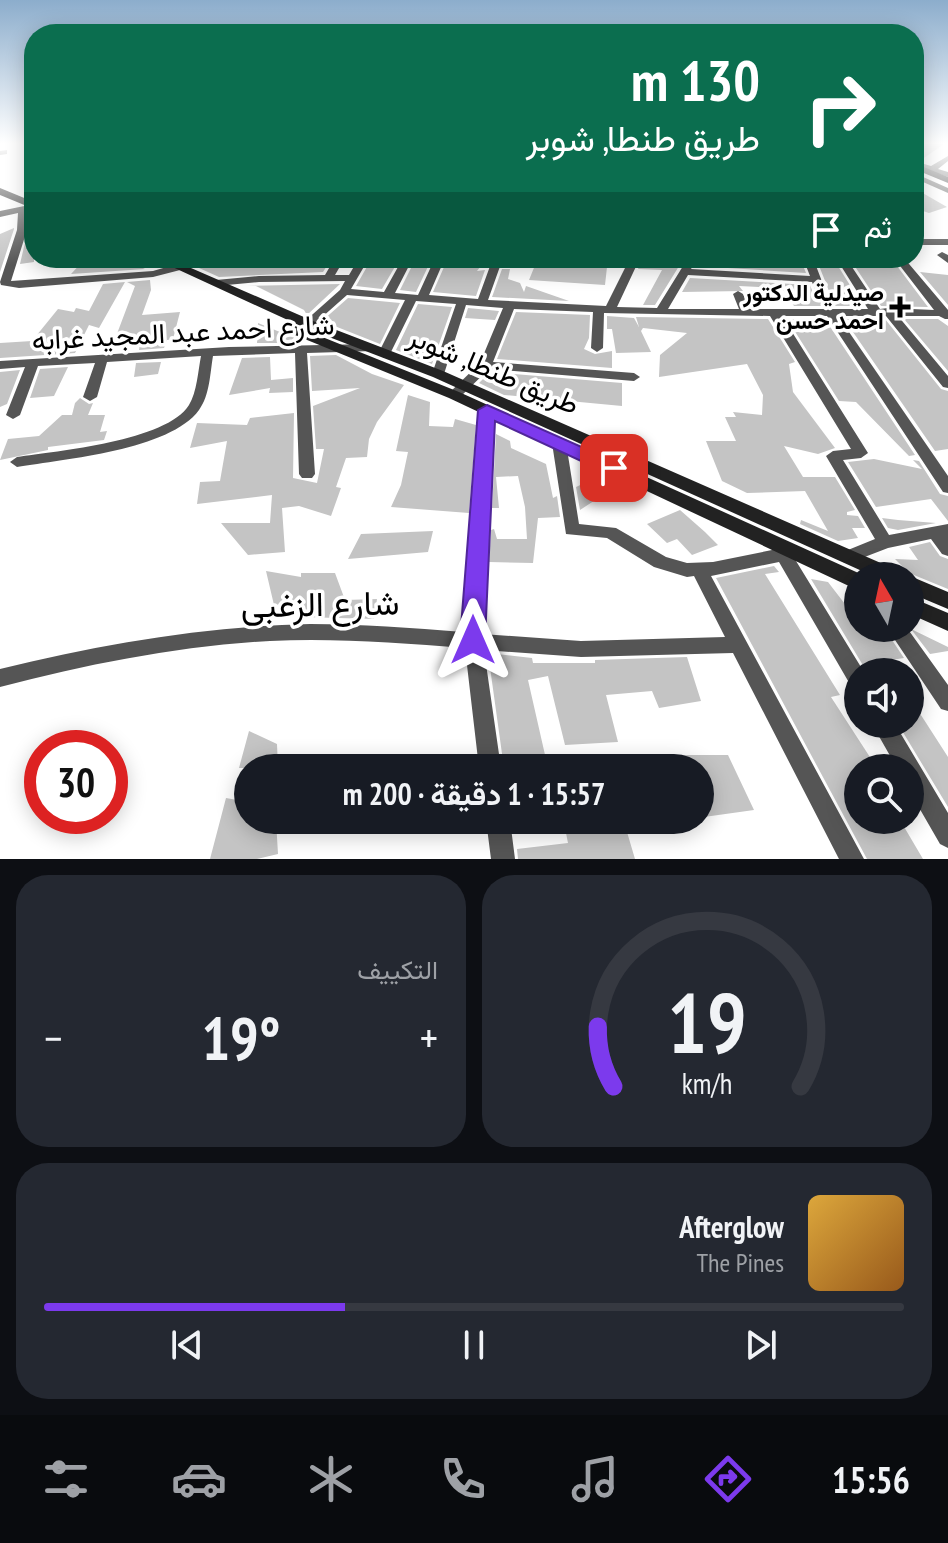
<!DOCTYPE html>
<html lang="ar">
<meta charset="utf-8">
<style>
body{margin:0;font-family:"PT Sans Narrow",Vazirmatn,sans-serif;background:#242831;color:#f1f3f6;direction:rtl;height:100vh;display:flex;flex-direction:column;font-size:30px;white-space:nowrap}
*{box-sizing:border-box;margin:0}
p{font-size:26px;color:#9ea1a6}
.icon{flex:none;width:44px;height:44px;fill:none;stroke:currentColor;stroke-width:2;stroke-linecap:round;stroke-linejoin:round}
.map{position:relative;height:859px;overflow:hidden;direction:ltr}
.panel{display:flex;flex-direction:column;gap:16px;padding:16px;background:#0d0f14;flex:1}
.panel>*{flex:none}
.banner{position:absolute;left:24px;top:24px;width:900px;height:244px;border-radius:32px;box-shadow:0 4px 20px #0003;direction:rtl;background:#0b6e4f;color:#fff;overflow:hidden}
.needle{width:52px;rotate:351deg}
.fabs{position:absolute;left:844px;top:562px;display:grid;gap:16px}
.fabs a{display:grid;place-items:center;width:80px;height:80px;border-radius:50%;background:#171b24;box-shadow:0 4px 20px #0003;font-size:40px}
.speed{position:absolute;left:24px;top:730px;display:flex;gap:16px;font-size:40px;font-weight:700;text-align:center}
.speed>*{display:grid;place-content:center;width:104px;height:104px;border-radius:50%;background:#171b24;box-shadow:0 4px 20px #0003;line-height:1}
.speed .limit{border:12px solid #d22;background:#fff;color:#111}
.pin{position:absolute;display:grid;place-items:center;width:68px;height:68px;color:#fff;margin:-34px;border-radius:16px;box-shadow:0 4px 12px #0006}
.me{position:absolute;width:88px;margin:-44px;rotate:0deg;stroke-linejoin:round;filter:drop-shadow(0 0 6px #0008)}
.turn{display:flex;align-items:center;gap:28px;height:168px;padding:0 32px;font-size:36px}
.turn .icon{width:104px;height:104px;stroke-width:2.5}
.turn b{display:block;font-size:56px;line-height:68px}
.then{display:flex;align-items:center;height:76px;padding:0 32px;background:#0003;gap:16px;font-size:30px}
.big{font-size:60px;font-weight:700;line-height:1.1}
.panel .tile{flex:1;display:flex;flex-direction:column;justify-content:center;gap:12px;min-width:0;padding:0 28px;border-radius:32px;background:#242831}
.panel .dial{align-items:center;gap:0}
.dial svg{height:208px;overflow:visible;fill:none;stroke:#363941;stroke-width:7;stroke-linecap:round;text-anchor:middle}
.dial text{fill:#f1f3f6;stroke:none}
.song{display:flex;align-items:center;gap:24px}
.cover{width:96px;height:96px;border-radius:12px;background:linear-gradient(135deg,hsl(40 70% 55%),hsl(30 70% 35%))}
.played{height:8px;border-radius:4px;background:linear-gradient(90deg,#7c3aed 35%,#363941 35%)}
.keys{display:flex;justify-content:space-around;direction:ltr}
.heat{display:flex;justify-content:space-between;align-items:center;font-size:44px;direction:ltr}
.panel .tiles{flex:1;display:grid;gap:16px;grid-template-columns:1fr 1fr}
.tile:last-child{grid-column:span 2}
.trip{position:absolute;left:234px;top:754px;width:480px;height:80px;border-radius:40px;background:#171b24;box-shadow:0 4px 20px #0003;font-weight:700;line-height:80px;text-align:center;direction:rtl}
.tab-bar{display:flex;height:128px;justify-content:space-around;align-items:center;background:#090b0e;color:#9ea1a6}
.tab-bar .icon{width:56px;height:56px}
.tab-bar .active{color:#7c3aed}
.tab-bar b{font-size:36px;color:#f1f3f6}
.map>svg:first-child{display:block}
.building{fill:#c4c4c4}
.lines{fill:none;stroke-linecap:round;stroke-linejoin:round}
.street{fill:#555;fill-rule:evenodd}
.secondary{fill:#222;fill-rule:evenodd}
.route{fill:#7c3aed;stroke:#51269a;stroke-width:2}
.poi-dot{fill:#000;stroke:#fff;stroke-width:3}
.labels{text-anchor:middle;stroke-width:7;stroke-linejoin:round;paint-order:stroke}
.far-poi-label{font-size:24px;font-weight:bold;fill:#000;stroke:#fff;text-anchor:end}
.street-label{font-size:28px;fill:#000;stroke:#fff}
.near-street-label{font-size:34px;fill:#000;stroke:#fff}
</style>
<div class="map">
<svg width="948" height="859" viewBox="0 0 948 859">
<rect width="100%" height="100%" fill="#fff"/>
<path class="building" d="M914,144h30l-23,16 -7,-2z
M914,188l33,19 -18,6 -15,-5z
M34,219v43l-14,2 10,-43z
M14,228v1l-14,43v-38z
M122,258l23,11 -74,5 13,-14z
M372,258h28l-18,31 -26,-3z
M416,258h16l-16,34 -16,-2z
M448,258h39l-10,13 8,-1 -9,26 -43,-4z
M538,258h70l-3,27 -76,-5z
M643,258h41l-29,47h-12l19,-35 -24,-1z
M701,258h99l6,15 -110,-7z
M816,258h17l30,48h-69l-12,-18 -43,-2 4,5 -61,1 8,-14 120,7 4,10 11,2 4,-6z
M878,258h13l37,49 -47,-1 -27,-41h28z
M308,262l20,2 -5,8 -104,5 -20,-9z
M502,269h8l-2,10 12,4 4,9 2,-6 43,15 -77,-4z
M920,272l28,3v30z
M150,280l1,10 -9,25 38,-3 -7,27 -6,1 -3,8 -25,2 1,-6 -25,-5 20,-53 -8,-4z
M125,282l-26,46 -10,-3 -14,28 -75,5v-15l32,-2 26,-32 16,3 2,-4 13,3 14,-27z
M340,284l-33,31 -3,-5 -48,-24h-9z
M348,298l52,5 -20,41 -58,-23z
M418,304l34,3 -20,57 -36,-14z
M468,308l31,3 -4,9 -30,-2z
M516,312l74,3 -1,23 -5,11 11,5 17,-3v17l-115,-9z
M607,316l27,2 5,9 -3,-10 132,2 27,43 -6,2 4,28 42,56 -17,6 -34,-8 19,31h32l20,33 -8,2v3l11,1 7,12h-13l6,10 -20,3 -38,-17 1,-4 27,11 -23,-40 -58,2 -25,-12 -16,-40h30l-11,-24h11l-3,-5 29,3 1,-20 -16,-31 -88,13 1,-22 27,-22 -44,-5 -2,3 10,21 -35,1 -4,-24h-5z
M787,319h38l90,136 -6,1 -53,-54 -17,-1z
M844,319h41l56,70 7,2v58l-13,2z
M904,319h34l10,7v45z
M258,323l39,16v4h-40z
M336,355l36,19 32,11 -27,37 -8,17 -2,18 -21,1 -10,29 5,1 -10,28 -32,-10 -17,2 3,44 -37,3 -27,-32h49l2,-28 -75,9 3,-22 20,-1 7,-40 -37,7 7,-25 50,2 3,-7 44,-5 -1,65 24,5 7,-34h-8l-3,-43 47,-18 -48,3 -2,-35z
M270,357l1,23 22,-2v14l-24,1 1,-5 -41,7 13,-37z
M161,362l-3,12 -24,3 2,-14z
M68,367l-14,29 -24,2 10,-29z
M20,370l-13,34 -7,3v-35z
M490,372l132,11v23l-118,-11 -25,-12z
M408,395l22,7 -1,24 24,1 2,-8 21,6 -7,88 -78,-6 10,-22 7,-33 -12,-1z
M80,398l9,6 4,-1 -5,12h17l-5,17 7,-1 -3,9 -56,7v3l-48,10 8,-21 31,-3 23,-21h10l3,-12z
M496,434l14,7 1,7 35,16 7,34 4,-2 3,21 -22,1 -5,45 -44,-1 2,-32 3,-1 3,10h30l-2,-32 -7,-31 -22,1 3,31h-7z
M874,459l48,10 -9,-9 6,1 21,33 8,2v25l-17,-22 -55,8 -28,-45z
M589,481l17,12 -26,17 -4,-23z
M680,510l25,22 13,13 -26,10 -15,-16 -10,4 -20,-19z
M882,518l16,2 38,3 -38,7 -10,-2z
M433,531l-5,21 -80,7 13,-25z
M930,542l10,14 8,3v30l-39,-16 -14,-14 23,1 -9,-13z
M774,566l5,6 -14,2 75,121 -9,2 46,71h-19v52h42l23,39h-56l-151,-281z
M266,571l35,6v-4h34l10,27 32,-1 -3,20 -72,-2v-15l-28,3z
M811,579l17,3 30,39v7h26l20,30 -19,3 7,11h-25z
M911,629l37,18v4l-18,3z
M488,653l44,5 1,5h62v-3l92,-3 14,44 -42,7 -7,-17 -46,4 12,47 -53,3 -17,-69 -20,4 20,88h-44z
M910,698l38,59v50l-50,-83h12z
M249,731l28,13 1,24h-39z
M683,755h45l26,55 -50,7 -4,-11v-38h-13z
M226,798l22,4v18h28l2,34 -21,5h-47z
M627,832l8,27h-117l-1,-10 51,-6 -2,-10z"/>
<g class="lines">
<path class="street" d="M7,150v4l-7,1v-4z
M948,156v5l-10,8 10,3v5l-34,-11v-5l17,5z
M914,173l34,15v5l-34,-15z
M34,204v6l-7,1v19l-16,51 142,-10 17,-5 -2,-2 5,-3 136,-3 -5,3 -119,5 -1,3 -31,8 -134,11 -18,-3 -1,-3 17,-52 1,-17 -18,4v-6z
M914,239h34v6h-34z
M942,252l6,3v8l-11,-8z
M335,258h10l-10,17h14l10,-17h10l-18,31 33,3 19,-34h10l-18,35 23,2 17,-37h10l-16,37 49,4 15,-41h10l-15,42 118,6 24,-48h10l-23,49 40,1 31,-50h10l-7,11 119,7 -7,-18h10l13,34 -1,2h-8l-5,-12 -124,-7 -20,34h71l-6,-15 5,-3 5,3 7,15h118l-32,-51h10l34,51 8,-1 46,2 -40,-52h10l44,52v9h-3l-6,-3h-41l50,60v12l-5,-1 -57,-71h-48l110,160v17l-5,-1 -116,-176h-45l86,137 -7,5 -18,2 46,75 59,-11v32l-6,-2 -11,-15 -43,9 -39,15 -6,-1 -3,-5 3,-5 32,-13 -49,-83 7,-5 18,-2 -81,-133 -166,-3 -1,35 -6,4 -6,-4 2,-36 -79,-3 -21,53 141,11 6,4 -6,4 -145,-12 -30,29 -5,1 -7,-4 33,-32 23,-55 -37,-3 -22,69 -6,4 -6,-4 24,-70 -40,-3 -26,53 -6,4 -6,-4 27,-54 -58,-5 -35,31 -4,1 -6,-3 2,-2 36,-32 5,-9 -86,1 -43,4 -5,-3 5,-3 43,-4 66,-1z
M369,344l6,4 -2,3 -66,2 8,121 -3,4h-10l-3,-4 -4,-121 -82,3c-3,17 -3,39 -14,54 -29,40 -134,49 -182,57l-7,-5 7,-5c40,-6 150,-16 172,-52 8,-13 9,-34 12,-49l-94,6 -10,35 -7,4 -7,-4 12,-34 -57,3 -18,49 -7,4 -7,-4 19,-48 -25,2v-8l229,-14z
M487,406l7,4 -12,224 99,7 144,-4 -31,-61 -7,1 -33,-10 -47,-29 -41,-4 -14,-91 2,-3 5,-2 7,5 13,81 37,4 50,29 21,6 26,-1 59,-12 -1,-3 2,-4 6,-2 6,2 79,129h-6v17l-7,-3 -72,-124 -68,14 153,283h-25l-106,-206 -152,4 -97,-7 17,118h-22l-14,-120c-65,-5 -130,-10 -195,-7 -92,5 -181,23 -270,46v-18c102,-25 205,-43 310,-45 51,0 102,4 153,8l17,-222z
M887,628h20l41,57v26l-7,-2z
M872,724h23l53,89v35l-8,-4 -30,-52v-24h-13z
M486,820h24l5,39h-24z"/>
<path class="secondary" d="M914,163l34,14v6l-34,-14z
M0,188l34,14v7l-34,-14z
M153,258h15l145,63 130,50 456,200 3,5h-29l-440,-199 -130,-50z
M295,326l164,66 406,184h-7v13l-7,-2 -402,-189 -159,-65 -2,-3z
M910,576l38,16v17l-38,-16z
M910,597l38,16v18l-38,-17z"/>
</g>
<linearGradient id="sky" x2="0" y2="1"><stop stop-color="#8cadcc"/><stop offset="0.54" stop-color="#fff"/><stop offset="1" stop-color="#fff" stop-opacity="0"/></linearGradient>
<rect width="948" height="265" fill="url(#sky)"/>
<path class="route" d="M487,405l133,59 3,4 -3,5h-13l-112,-52 -10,219 -4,7 -8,3 -9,-3 -4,-7 18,-230z"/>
<path class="poi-dot" d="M896 295h8v8h8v8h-8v8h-8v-8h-8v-8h8z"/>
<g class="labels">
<g class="far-poi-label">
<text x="884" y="301">صيدلية الدكتور<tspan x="884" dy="28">احمد حسن</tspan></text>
</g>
<g class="street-label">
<text transform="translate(183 332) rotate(-3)" y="10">شارع احمد عبد المجيد غرابه</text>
<text transform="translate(494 370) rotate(23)" y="10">طريق طنطا, شوبر</text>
</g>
<g class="near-street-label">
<text transform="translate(320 604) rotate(-1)" y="12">شارع الزغبى</text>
</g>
</g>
</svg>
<div class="fabs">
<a><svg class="needle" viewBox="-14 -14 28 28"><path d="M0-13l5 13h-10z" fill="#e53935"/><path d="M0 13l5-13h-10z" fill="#9ea1a6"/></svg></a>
<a><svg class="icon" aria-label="sound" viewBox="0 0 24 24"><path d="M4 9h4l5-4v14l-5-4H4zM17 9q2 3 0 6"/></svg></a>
<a><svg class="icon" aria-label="search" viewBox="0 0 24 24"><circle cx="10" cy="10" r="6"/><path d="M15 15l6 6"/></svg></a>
</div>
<div class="speed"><div class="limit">30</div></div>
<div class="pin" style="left:614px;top:468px;background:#d93025"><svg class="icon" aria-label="arrive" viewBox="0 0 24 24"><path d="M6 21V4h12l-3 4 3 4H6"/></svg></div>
<svg class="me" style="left:473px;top:640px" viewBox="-20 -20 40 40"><path d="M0-17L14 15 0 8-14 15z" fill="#7c3aed" stroke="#fff" stroke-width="4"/></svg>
<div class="trip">15:57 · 1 دقيقة · 200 m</div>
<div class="banner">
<div class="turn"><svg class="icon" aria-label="right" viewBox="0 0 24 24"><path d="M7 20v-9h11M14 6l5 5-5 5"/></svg><div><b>130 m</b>طريق طنطا, شوبر</div></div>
<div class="then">ثم<svg class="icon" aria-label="arrive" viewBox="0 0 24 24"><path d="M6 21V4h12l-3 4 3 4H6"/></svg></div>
</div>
</div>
<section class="panel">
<div class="tiles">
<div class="tile dial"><svg viewBox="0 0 100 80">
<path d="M14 69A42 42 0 1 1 86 69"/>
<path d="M14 69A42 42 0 0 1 8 46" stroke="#7c3aed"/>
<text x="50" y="56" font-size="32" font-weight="700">19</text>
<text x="50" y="72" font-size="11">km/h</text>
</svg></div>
<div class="tile"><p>التكييف</p>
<div class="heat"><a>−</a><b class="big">19°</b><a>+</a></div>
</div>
<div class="tile">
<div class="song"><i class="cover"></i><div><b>Afterglow</b><p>The Pines</p></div></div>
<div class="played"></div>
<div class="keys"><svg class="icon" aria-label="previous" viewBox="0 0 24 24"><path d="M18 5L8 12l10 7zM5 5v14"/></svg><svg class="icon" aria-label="pause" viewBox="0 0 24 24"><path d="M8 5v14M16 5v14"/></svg><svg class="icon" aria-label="next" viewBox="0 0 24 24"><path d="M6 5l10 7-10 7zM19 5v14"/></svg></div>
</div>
</div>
</section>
<nav class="tab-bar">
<b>15:56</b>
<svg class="icon active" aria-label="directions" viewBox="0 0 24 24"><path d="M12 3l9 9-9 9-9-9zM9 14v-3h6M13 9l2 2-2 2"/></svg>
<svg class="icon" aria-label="music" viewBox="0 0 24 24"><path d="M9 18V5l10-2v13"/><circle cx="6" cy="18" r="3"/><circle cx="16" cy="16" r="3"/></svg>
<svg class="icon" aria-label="phone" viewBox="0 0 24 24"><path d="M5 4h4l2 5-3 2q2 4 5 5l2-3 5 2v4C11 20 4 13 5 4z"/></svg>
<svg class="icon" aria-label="climate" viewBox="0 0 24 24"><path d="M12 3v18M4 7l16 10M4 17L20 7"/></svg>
<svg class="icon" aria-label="car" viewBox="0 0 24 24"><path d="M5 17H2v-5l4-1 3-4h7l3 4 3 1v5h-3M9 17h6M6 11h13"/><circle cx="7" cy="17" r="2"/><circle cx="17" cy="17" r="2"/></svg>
<svg class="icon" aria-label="filters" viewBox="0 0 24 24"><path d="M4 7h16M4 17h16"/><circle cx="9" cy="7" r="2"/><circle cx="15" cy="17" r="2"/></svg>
</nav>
